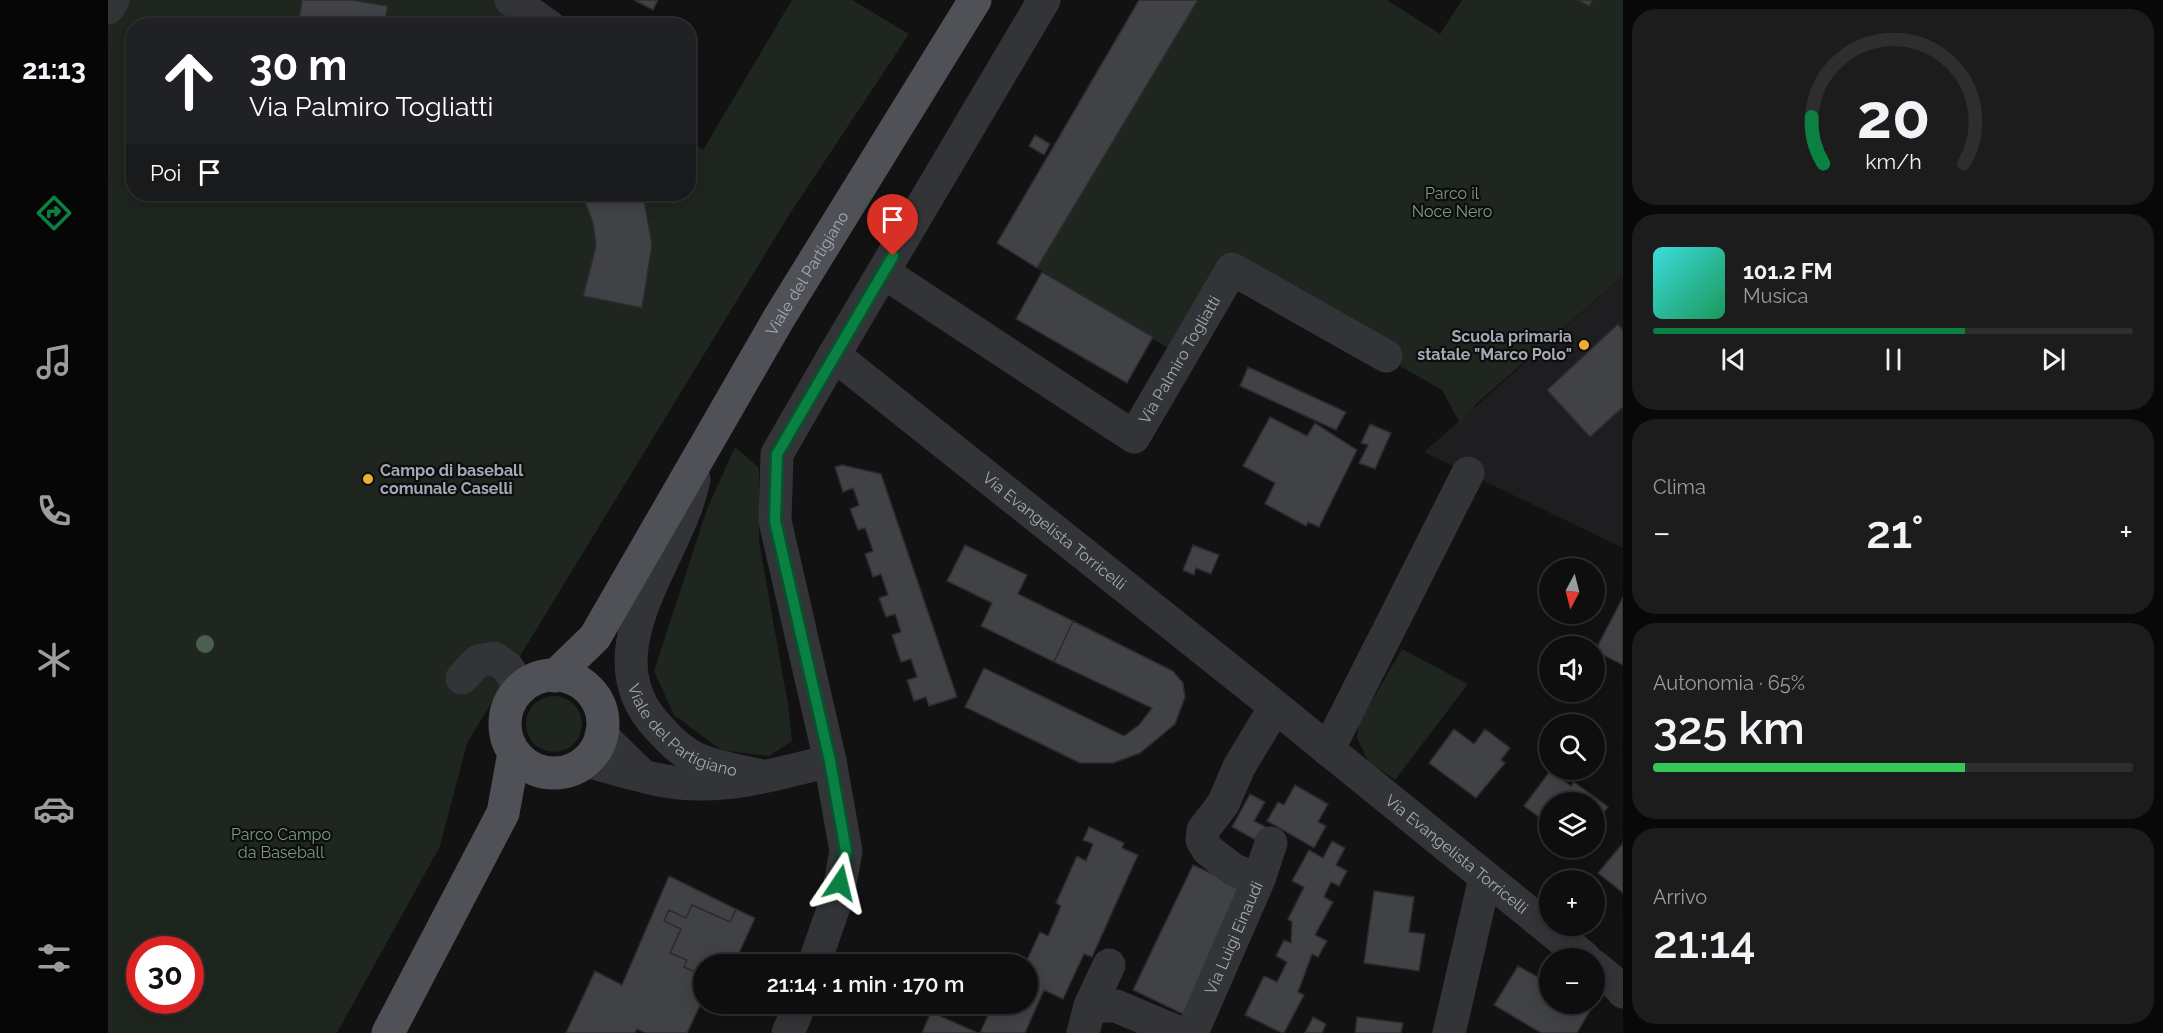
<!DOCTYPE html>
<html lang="it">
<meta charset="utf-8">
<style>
body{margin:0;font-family:Raleway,sans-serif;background:#1c1c1c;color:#f1f3f6;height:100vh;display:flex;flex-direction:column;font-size:22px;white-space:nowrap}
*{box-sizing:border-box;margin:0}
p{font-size:20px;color:#9b9c9e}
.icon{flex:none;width:33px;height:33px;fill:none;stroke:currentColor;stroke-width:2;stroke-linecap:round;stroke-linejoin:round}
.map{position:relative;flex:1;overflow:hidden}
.sheet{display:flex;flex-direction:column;gap:9px;padding:9px;background:#080808;width:540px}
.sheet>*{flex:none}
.banner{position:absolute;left:18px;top:18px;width:570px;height:183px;border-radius:24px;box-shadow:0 3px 15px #0003,0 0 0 2px #2e2e2e;background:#202124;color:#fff;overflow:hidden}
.needle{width:39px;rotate:187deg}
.buttons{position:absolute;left:1431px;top:558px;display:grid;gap:12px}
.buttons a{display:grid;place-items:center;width:66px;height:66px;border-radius:50%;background:#0e0e0e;box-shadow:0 3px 15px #0003,0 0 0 2px #2e2e2e;font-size:30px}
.speed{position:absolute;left:18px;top:936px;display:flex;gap:12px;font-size:30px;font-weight:700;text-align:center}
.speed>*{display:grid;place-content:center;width:78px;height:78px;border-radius:50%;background:#0e0e0e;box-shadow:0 3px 15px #0003,0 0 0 2px #2e2e2e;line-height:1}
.speed .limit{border:9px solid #d22;background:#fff;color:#111}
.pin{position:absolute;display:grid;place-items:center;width:51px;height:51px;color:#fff;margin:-62px -26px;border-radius:50% 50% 50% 0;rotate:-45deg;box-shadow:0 0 6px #0007}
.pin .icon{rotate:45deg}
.me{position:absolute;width:66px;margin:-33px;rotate:10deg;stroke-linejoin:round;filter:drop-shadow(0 0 4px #0008)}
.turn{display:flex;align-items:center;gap:21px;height:126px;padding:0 24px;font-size:27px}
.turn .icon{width:78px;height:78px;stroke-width:2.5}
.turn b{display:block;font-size:42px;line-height:51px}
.then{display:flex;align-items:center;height:57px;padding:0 24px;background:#0003;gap:12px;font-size:22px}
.big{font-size:45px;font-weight:600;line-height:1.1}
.sheet .tile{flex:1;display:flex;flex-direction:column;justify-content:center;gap:9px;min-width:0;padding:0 21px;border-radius:24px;background:#1c1c1c}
.sheet .dial{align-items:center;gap:0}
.dial svg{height:156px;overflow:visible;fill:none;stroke:#2e2e2e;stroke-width:7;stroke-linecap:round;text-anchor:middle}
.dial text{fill:#f1f3f6;stroke:none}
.song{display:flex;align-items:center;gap:18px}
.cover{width:72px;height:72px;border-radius:9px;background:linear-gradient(135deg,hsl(180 70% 55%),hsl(150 70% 35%))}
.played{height:6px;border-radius:3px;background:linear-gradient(90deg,#0b8043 65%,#2e2e2e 65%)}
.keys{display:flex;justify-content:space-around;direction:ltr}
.heat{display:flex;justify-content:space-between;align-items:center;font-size:33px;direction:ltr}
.charge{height:9px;border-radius:4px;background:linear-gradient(90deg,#34c759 65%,#2e2e2e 0)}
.trip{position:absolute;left:585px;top:954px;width:345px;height:60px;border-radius:30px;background:#0e0e0e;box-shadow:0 3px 15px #0003,0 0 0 2px #2e2e2e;font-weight:600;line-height:60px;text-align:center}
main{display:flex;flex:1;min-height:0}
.dock{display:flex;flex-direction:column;width:108px;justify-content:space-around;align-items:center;background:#060606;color:#9b9c9e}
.dock .icon{width:42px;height:42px}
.dock .selected{color:#0b8043}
.dock b{font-size:27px;color:#f1f3f6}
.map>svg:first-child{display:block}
.built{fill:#1e1e20}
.green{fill:#1e261f;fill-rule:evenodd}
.building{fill:#414246;stroke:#2c2c2f;stroke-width:1.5}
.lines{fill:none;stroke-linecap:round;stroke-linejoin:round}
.minor{stroke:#333438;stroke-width:33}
.major{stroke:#4f5157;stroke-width:33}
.tree{fill:#4c5e4e}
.route-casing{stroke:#07532c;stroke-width:15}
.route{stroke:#0b8043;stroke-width:10}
.poi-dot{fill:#e9b034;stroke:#0d0d0e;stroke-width:2}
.labels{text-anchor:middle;stroke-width:4.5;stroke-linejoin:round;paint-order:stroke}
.park-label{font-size:16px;fill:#7b9d7e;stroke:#0d0d0e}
.street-label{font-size:16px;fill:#a4a8b3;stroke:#0d0d0e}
.poi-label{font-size:16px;font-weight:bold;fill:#a4a8b3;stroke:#0d0d0e;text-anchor:end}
</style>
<main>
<nav class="dock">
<b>21:13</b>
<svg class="icon selected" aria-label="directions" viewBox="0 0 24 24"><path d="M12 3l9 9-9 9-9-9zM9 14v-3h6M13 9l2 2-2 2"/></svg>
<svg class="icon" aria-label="music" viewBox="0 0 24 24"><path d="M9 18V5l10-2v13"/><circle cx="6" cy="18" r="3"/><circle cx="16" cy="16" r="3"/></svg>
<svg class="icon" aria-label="phone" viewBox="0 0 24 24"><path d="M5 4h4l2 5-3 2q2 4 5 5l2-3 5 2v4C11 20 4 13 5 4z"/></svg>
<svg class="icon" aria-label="climate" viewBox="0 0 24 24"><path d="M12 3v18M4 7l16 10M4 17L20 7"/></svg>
<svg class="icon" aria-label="car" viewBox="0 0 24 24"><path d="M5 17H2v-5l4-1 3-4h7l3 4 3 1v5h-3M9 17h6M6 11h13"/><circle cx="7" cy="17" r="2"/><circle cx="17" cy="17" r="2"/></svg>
<svg class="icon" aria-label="filters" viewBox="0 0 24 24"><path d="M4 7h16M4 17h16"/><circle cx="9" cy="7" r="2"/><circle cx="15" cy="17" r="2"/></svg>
</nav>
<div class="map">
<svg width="1515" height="1033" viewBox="0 0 1515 1033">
<rect width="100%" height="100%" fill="#121213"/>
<path class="built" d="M1515,276v272l-199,-96z"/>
<path class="green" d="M0,0h393l34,25 -401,1v168h554l1,-54 14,10 89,-150h60l57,34 -120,181 -322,528 -27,103 -103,187h-229zM32,950h50v50h-50z
M1090,0h189l53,34 22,-34h161v276l-147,128 -9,11 -6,10 -19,-35 -197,-113 -64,79 -144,-88z
M627,447l24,21v73l29,164 4,36 -23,15 -48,-6 -47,-35 -20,-44 53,-162z
M1294,649l66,35 -73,96 -27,-19 -11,-23 2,-15z
M418 724a28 28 0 1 1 56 0a28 28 0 1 1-56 0Z"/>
<path class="building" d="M194,0h50l36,6 -4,20h-86z
M526,0h24l-5,10z
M1031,0h59l-161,268 -40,-25z
M1469,0h16l-4,6z
M927,135l15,9 -6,11 -15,-9z
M474,194h61l9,51 -10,63 -59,-12 13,-50 -3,-23z
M934,272l111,65 -26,46 -111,-64z
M1510,324l5,6v77l-33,30 -43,-47z
M1140,367l98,45 -10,18 -96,-44z
M1162,417l37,19 8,-13 42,27 -38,77 -11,-5 -2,4 -41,-22 10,-21 -32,-17z
M1262,424l21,9 -16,36 -16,-6 9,-18 -7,-2z
M734,465l39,9 76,223 -28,9 -3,-9 -12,4 -7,-21 10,-3 -6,-18 -10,3 -9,-27 9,-3 -6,-18 -9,3 -7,-19 9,-3 -7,-21 -8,3 -8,-23 8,-3 -8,-23 -7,2 -8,-21 9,-4 -6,-17 -10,4 -8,-25z
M857,545l62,30 -9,19 55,27 -19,41 -73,-36 11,-23 -45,-22z
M1085,545l26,10 -8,19 -15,-6 -2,7 -11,-5z
M1515,597v68l-28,-14z
M965,621l100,50 10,12 2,14 -10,27 -35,29 -27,10h-33l-115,-56 19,-39 140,68 15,-11 13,-17 -98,-46z
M1346,729l20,15 11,-15 25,19 -9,12 4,3 -29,35 -47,-35z
M1442,771l21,15 3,-4 34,25 -14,17v-22h-44v23l-26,-19z
M1187,785l33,19 -10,18 8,4 -12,22 -47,-27 11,-19 6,3z
M1142,794l15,8 -11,19 14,7 -7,15 -29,-16z
M981,827l35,16 -2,5 16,7 -46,102 -8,-3 -21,45 -19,-9 -19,43h-45l13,-29h35v-40h-3l15,-32 8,4 13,-30 -5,-3 21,-47 9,5 7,-17 -10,-4z
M1224,841l13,7 -9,17 11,6 -8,15 -8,-4 -7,15 9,5 -18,33 12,6 -9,16 -6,-3 -14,38 6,3 -20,38h-2l-37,-18 19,-39 13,6 10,-20 -11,-6 8,-16 7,3 1,-21 -4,-3 16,-32 -12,-6 17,-31 14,8z
M1515,843v50l-25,-20z
M1085,865l53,24 -59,127 -54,-26z
M561,876l67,33 -6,13 -38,-17 -6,13 -17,-8 -5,11 17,8 -11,24 17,7 -3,7 20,9v21l-17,36h-42l-8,-4 -2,4h-69l29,-62 27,14z
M1266,891l40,6 -5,35 16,2 -6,37 -55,-8z
M584,905l38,17 6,-13 19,9 -21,46h-30v12l-20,-9 3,-7 -17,-7 11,-24 -17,-8 5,-11 17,8z
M1410,966l32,18v20h32l9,5 -14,24h-36l-47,-28z
M823,1012l47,21h-56z
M1205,1017l13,7 -4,9h-17z
M1249,1017l46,6 -2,10h-46z"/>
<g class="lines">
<g class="minor">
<path d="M403,0l38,26"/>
<path d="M0,8l5,-8"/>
<path id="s1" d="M775,272l251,165 98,-168 154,87"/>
<path id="s2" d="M726,355l422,336 329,267"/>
<path id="s3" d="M586,479c-15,79 -107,171 -37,247 11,12 23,25 38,32 16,8 49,14 67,18"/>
<path d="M354,678l16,-17 16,-3 13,9 14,21"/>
<path d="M493,735l41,40"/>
<path d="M1220,750l140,-277"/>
<path d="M478,761c36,9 74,23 112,23 45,1 89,-13 132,-23"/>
<path d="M1151,879l-25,-9 -26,-20 -6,-10 1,-10 20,-26 16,-37 36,-60"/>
<path d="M706,964l24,-69 8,-44 -16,-90 -55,-240 2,-67 57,-99 210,-355"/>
<path d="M1486,966l28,23 1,3"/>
<path d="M982,1006h26l64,27"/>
<path d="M680,1033l12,-29"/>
<path d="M975,1033l7,-27 19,-41"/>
<path id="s4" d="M1084,1033l67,-154 12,-36"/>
<path d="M1341,1033l36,-155"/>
</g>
<g class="major">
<circle cx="446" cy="724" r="49"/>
<path id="s5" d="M447,676l40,-39 184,-319 196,-318"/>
<path d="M280,1033l115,-220 11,-60"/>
</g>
</g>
<circle class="tree" cx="97" cy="644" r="9"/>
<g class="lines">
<defs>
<path id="route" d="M732,883l6,-32 -16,-90 -55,-240 2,-67 116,-198"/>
</defs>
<use href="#route" class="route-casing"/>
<use href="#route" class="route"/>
</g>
<g class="poi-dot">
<circle cx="1476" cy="345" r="6"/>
<circle cx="260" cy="479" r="6"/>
</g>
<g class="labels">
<g class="park-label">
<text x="1344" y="199">Parco il<tspan x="1344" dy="18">Noce Nero</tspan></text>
<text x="173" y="840">Parco Campo<tspan x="173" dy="18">da Baseball</tspan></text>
</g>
<g class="street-label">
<text dy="6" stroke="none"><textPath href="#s5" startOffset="477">Viale del Partigiano</textPath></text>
<text dy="6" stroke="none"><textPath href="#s1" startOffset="390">Via Palmiro Togliatti</textPath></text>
<text dy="6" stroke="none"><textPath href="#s2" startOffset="282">Via Evangelista Torricelli</textPath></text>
<text dy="6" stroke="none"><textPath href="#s3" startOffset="288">Viale del Partigiano</textPath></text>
<text dy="6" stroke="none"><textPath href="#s2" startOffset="798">Via Evangelista Torricelli</textPath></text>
<text dy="6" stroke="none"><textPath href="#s4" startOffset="104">Via Luigi Einaudi</textPath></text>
</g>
<g class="poi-label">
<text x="1464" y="342">Scuola primaria<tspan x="1464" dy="18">statale "Marco Polo"</tspan></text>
<text x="272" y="476" text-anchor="start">Campo di baseball<tspan x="272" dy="18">comunale Caselli</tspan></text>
</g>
</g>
</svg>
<div class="buttons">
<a><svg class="needle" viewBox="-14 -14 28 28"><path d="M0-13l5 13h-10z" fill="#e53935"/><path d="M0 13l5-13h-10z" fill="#9b9c9e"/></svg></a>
<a><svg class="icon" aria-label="sound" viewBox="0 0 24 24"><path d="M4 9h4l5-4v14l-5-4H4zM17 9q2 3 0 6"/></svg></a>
<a><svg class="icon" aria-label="search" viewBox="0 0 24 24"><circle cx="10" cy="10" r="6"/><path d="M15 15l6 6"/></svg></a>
<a><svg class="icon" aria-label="layers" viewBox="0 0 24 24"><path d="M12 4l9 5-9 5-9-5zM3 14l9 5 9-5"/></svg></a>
<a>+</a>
<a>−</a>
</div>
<div class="speed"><div class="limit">30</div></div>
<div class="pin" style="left:785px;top:256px;background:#d93025"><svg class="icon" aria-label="arrive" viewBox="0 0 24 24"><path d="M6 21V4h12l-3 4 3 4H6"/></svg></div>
<svg class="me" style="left:732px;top:883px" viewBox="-20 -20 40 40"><path d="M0-17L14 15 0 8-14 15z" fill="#0b8043" stroke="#fff" stroke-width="4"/></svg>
<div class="trip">21:14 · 1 min · 170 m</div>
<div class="banner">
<div class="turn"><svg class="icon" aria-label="ahead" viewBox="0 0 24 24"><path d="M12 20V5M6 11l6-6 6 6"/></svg><div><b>30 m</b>Via Palmiro Togliatti</div></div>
<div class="then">Poi<svg class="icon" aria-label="arrive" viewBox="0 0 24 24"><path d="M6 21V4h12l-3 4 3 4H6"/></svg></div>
</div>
</div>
<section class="sheet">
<div class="tile dial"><svg viewBox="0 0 100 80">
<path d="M14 69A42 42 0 1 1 86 69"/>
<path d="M14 69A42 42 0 0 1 8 45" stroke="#0b8043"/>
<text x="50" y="56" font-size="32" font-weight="700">20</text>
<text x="50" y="72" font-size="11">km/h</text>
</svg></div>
<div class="tile">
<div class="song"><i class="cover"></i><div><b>101.2 FM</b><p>Musica</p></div></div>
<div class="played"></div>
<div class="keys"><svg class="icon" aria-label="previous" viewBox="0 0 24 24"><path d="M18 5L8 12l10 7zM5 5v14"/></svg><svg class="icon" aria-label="pause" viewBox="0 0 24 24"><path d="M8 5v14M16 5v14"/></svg><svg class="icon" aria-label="next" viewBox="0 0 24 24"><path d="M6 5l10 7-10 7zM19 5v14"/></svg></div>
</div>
<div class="tile"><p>Clima</p>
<div class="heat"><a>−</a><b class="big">21°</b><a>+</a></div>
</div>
<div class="tile"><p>Autonomia · 65%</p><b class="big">325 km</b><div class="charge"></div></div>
<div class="tile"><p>Arrivo</p><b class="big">21:14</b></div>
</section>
</main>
